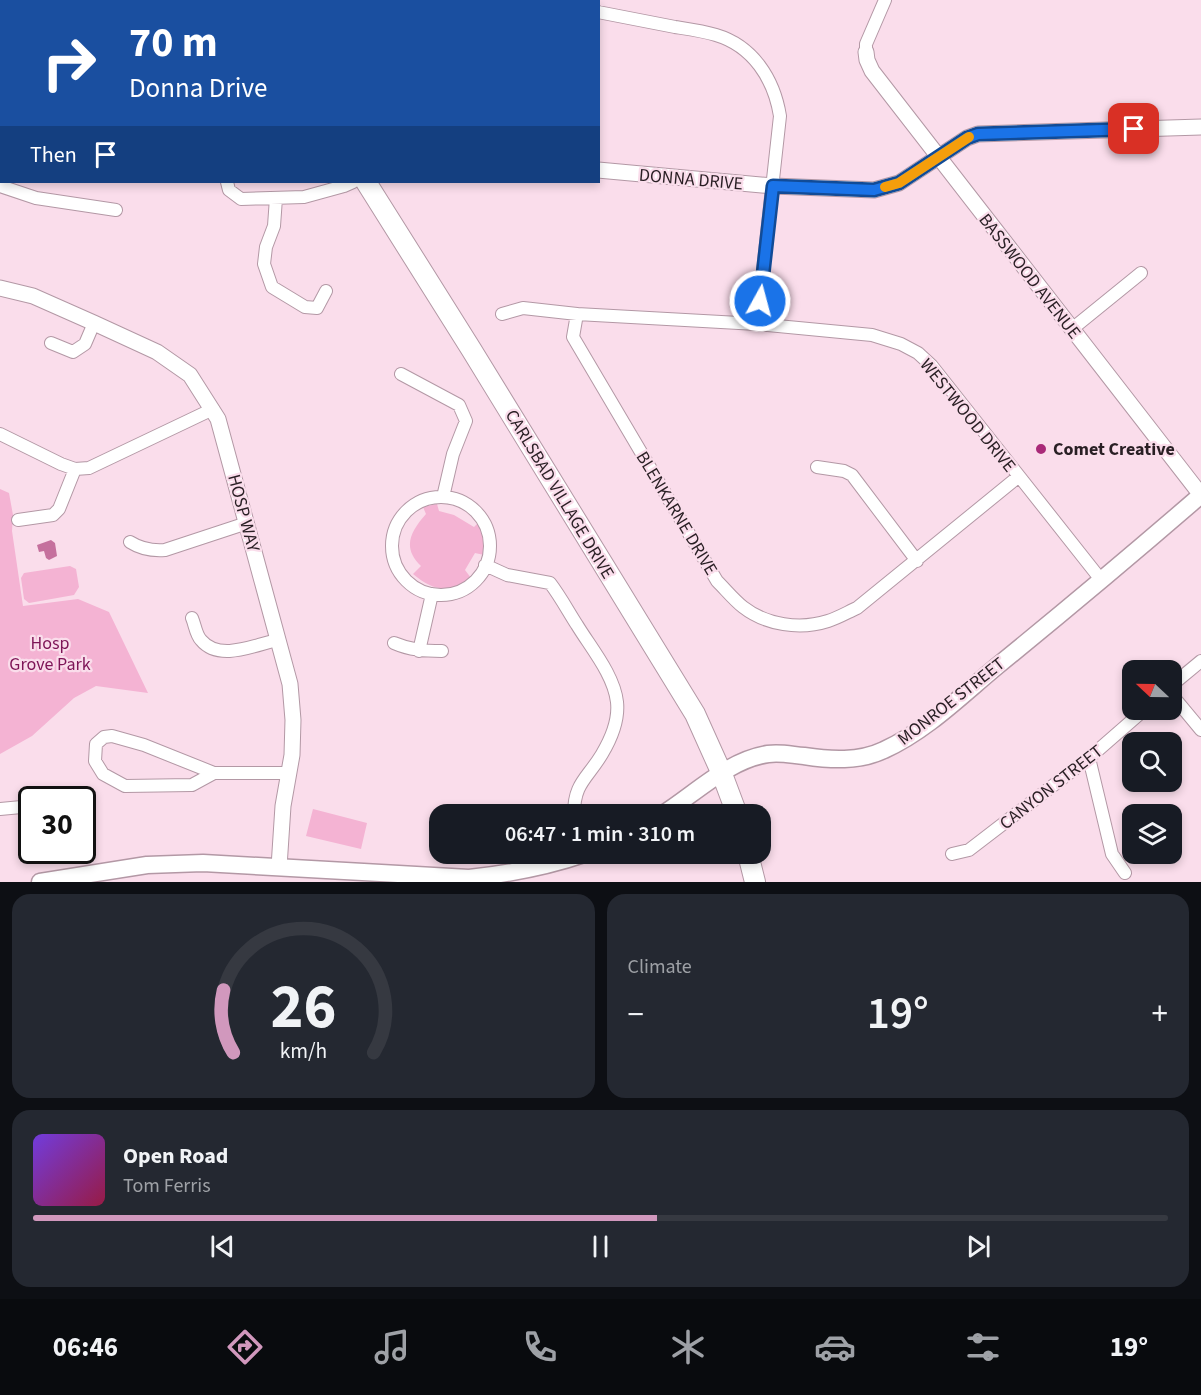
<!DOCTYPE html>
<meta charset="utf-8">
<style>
body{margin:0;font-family:"Source Sans 3",sans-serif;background:#242831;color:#f1f3f6;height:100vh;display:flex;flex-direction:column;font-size:22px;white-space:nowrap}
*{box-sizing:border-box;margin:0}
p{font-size:20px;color:#9ea1a6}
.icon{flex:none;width:33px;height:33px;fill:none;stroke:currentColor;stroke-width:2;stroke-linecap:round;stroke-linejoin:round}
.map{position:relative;height:882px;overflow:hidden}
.details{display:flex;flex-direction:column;gap:12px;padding:12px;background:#0d0f14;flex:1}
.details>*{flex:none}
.hud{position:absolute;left:0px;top:0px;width:600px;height:183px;box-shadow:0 3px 9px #0003;background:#1a4fa0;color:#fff;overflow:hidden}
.needle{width:39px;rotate:292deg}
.tools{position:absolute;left:1122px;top:660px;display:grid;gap:12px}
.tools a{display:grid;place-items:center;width:60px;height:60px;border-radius:12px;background:#171b24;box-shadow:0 3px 9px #0003;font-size:30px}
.speed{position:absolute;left:18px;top:786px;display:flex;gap:12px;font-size:30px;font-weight:700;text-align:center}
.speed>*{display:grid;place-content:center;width:78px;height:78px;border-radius:50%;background:#171b24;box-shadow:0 3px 9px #0003;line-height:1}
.speed .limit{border:3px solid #111;border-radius:9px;background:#fff;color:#111}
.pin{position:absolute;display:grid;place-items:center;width:51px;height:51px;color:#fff;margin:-26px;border-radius:12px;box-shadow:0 3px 9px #0006}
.me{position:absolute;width:66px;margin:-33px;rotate:7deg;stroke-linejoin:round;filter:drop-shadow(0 0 4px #0008)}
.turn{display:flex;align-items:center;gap:21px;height:126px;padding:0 30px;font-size:27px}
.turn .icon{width:78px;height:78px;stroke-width:2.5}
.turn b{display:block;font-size:42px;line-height:51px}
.then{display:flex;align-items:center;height:57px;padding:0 30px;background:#0003;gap:12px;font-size:22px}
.big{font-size:45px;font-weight:600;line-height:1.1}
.details .widget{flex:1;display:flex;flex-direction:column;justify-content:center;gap:9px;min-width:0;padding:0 21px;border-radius:18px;background:#242831}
.details .dial{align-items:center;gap:0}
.dial svg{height:156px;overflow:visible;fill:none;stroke:#363941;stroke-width:7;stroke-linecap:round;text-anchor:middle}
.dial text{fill:#f1f3f6;stroke:none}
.song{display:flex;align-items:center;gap:18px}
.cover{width:72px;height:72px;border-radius:9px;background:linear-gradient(135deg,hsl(260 70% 55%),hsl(340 70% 35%))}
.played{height:6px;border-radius:3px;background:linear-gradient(90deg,#d198bd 55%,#363941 55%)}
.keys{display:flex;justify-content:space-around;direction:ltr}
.heat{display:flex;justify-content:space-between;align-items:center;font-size:33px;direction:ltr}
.details .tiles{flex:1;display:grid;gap:12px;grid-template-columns:1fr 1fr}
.widget:last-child{grid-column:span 2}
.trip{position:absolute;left:429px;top:804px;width:342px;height:60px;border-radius:18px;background:#171b24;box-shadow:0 3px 9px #0003;font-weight:600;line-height:60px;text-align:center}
.dock{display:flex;height:96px;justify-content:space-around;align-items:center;background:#090b0e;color:#9ea1a6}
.dock .icon{width:42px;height:42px}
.dock .current{color:#d198bd}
.dock b{font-size:27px;color:#f1f3f6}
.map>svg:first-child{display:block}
.green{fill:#f4b3d3}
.water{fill:#c5709d}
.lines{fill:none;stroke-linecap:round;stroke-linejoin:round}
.minor-casing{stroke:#b398a5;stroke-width:14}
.tertiary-casing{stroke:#b398a5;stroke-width:17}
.secondary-casing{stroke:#b398a5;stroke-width:19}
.primary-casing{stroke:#b398a5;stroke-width:22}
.minor{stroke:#fff;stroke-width:12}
.tertiary{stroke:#fff;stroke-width:15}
.secondary{stroke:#fff;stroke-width:16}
.primary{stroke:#fff;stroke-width:20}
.route-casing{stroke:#114b97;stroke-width:15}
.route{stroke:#1a73e8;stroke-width:10}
.slow{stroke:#f59e0b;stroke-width:10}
.poi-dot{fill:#a92978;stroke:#faddeb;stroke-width:2}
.labels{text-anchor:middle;stroke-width:4.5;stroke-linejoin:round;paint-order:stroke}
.street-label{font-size:18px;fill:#291f24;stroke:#faddeb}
.poi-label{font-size:18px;font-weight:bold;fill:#291f24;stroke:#faddeb;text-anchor:start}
.park-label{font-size:18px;fill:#7e1557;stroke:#faddeb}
</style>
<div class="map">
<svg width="1201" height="882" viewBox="0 0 1201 882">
<rect width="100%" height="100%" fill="#faddeb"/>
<path class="green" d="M0,489l9,4 4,22 -1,16 11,75 55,-7 31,13 39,81 -52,-7 -22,12 -42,38 -32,18z
M437,504l2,7 15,4 20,12 4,-4c8,10 8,20 6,32l-9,-2 -10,17 6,8c-21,16 -38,13 -58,-4l8,-8c-19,-18 -11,-34 5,-52l-3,-7z
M70,566l6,3 3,18 -5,8 -45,8 -5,-4 -3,-21 3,-5z
M313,809l54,14 -6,26 -55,-13z"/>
<path class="water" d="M51,540l4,3 2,13 -8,4 -3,-2 -2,-7 -5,1 -2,-7z"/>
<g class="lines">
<defs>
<path id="minor" d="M94,0v1
M228,0v2
M438,0v2
M583,0l1,2
M598,12c26,5 52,10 77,15 13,2 28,4 41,8 37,11 58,44 64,81l-23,208
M866,52v-8l19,-44
M227,182l2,8 12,9 63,-2 40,-11 9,-4
M0,186l36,12 80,12
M276,198l-2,28 -8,21 -2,17 8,23 33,20 12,1 9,-17
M502,314l21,-6 54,6 180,10 115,11 29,9 17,9 14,13 170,215
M577,314l-4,23 144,244c9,9 17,19 26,26 23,18 57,23 85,14 10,-3 20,-9 29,-13l161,-131
M1072,329l69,-56
M51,343l22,9 12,-8 9,-21
M401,374l58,31 7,16 -13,33 -10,43
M0,434l61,30 14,5 14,-1 124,-59
M817,467l27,4 8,4 65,86
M392 546a49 49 0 1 1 98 0a49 49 0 1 1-98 0Z
M18,520l35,-5 6,-6 16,-40
M130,542c11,7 22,9 35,8l82,-27
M485,565l22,10 43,8c10,13 18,28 27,42 14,23 37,50 40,77 2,18 -6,37 -15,52 -15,25 -28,29 -28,60
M192,618c3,7 4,17 9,22 18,22 54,5 76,0
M394,643c16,7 31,8 48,8
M419,651l13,-57
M1172,685l29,-24
M1172,695l29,35
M112,736l32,9 70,28 -22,12 -67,1 -22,-12 -8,-13 1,-17 8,-7z
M1089,758l23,96 13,19
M214,773h76
M0,809l32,-3
M952,854l17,-4 120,-92 55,-48"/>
<path id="tertiary" d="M866,52l1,8 5,11 329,424
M598,170l175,16 101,4 25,-7 68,-45 11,-4 223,-7
M0,288l33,8 61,27 63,29 33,23 28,44 72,265 3,36 -1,35 -9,51 -4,61"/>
<path id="secondary" d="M663,814c32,-20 65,-54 105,-60 12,-2 24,1 36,2 26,4 55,6 80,-6 42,-19 77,-54 112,-83 70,-57 138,-114 205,-172
M40,882l107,-17 56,-2 266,15c39,-4 77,-11 115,-24"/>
<path id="primary" d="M314,0v2
M366,182l105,167 224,365 27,60 15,40
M748,854l7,28"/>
</defs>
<use href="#minor" class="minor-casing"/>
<use href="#tertiary" class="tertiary-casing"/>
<use href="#secondary" class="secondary-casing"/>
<use href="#primary" class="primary-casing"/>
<use href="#minor" class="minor"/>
<use href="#tertiary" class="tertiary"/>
<use href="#secondary" class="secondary"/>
<use href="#primary" class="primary"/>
</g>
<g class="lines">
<defs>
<path id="route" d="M760,301l13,-115 101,4 25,-7 68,-45 11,-4 156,-5"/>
</defs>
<use href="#route" class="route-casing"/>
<use href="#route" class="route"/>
<path class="slow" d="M885,187l14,-4 70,-46"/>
</g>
<circle class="poi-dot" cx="1041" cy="449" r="6"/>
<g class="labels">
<g class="street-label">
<text transform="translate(691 179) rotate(5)" y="6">DONNA DRIVE</text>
<text transform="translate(1030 276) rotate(52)" y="6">BASSWOOD AVENUE</text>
<text transform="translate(968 415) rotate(51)" y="6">WESTWOOD DRIVE</text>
<text transform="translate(560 494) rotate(59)" y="6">CARLSBAD VILLAGE DRIVE</text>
<text transform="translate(244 513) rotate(75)" y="6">HOSP WAY</text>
<text transform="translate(677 513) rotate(59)" y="6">BLENKARNE DRIVE</text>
<text transform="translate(951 701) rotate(-38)" y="6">MONROE STREET</text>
<text transform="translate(1051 787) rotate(-38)" y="6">CANYON STREET</text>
</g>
<g class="poi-label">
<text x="1053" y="455">Comet Creative</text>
</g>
<g class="park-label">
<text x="50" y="649">Hosp<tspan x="50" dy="21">Grove Park</tspan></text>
</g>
</g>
</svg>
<div class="tools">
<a><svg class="needle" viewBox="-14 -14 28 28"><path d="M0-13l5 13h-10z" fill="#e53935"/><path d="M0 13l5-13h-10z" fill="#9ea1a6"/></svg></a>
<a><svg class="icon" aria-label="search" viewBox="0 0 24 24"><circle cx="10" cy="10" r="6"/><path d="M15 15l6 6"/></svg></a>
<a><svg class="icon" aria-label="layers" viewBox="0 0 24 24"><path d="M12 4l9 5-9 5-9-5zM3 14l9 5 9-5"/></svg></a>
</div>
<div class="speed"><div class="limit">30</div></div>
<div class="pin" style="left:1134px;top:129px;background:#d93025"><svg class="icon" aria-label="arrive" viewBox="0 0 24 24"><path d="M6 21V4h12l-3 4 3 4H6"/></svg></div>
<svg class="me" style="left:760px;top:301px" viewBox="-20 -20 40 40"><circle r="17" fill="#1a73e8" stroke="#fff" stroke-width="3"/><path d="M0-11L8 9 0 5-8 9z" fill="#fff"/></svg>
<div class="trip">06:47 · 1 min · 310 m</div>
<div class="hud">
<div class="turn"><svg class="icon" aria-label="right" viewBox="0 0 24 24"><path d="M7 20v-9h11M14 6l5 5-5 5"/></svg><div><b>70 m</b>Donna Drive</div></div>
<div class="then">Then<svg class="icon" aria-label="arrive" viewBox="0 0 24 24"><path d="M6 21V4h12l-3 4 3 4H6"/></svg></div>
</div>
</div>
<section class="details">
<div class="tiles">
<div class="widget dial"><svg viewBox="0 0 100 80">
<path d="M14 69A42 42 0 1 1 86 69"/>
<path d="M14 69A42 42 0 0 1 9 37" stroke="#d198bd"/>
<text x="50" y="56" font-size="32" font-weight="700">26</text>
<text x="50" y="72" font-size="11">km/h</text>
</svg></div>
<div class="widget"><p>Climate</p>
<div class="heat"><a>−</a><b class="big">19°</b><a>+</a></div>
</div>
<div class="widget">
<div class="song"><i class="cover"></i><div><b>Open Road</b><p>Tom Ferris</p></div></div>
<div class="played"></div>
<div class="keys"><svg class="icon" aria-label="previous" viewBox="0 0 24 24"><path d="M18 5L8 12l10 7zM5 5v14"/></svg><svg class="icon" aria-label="pause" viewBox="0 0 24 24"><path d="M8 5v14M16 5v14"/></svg><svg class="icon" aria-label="next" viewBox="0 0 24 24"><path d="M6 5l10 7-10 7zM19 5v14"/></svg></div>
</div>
</div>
</section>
<nav class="dock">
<b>06:46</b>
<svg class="icon current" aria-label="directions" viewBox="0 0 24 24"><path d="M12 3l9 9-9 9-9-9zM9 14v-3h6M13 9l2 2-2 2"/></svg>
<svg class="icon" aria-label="music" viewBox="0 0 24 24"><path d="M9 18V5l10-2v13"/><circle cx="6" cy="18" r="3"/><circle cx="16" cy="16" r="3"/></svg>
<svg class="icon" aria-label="phone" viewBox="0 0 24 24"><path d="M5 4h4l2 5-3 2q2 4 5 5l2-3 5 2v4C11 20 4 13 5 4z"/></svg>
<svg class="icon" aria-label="climate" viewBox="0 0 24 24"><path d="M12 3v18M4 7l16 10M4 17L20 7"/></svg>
<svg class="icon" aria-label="car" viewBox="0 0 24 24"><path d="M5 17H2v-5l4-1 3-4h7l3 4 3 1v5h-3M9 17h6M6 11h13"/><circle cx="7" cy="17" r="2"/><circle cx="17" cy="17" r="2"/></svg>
<svg class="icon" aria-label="filters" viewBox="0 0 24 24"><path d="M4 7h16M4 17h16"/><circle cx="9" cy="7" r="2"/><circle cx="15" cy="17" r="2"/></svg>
<b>19°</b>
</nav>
